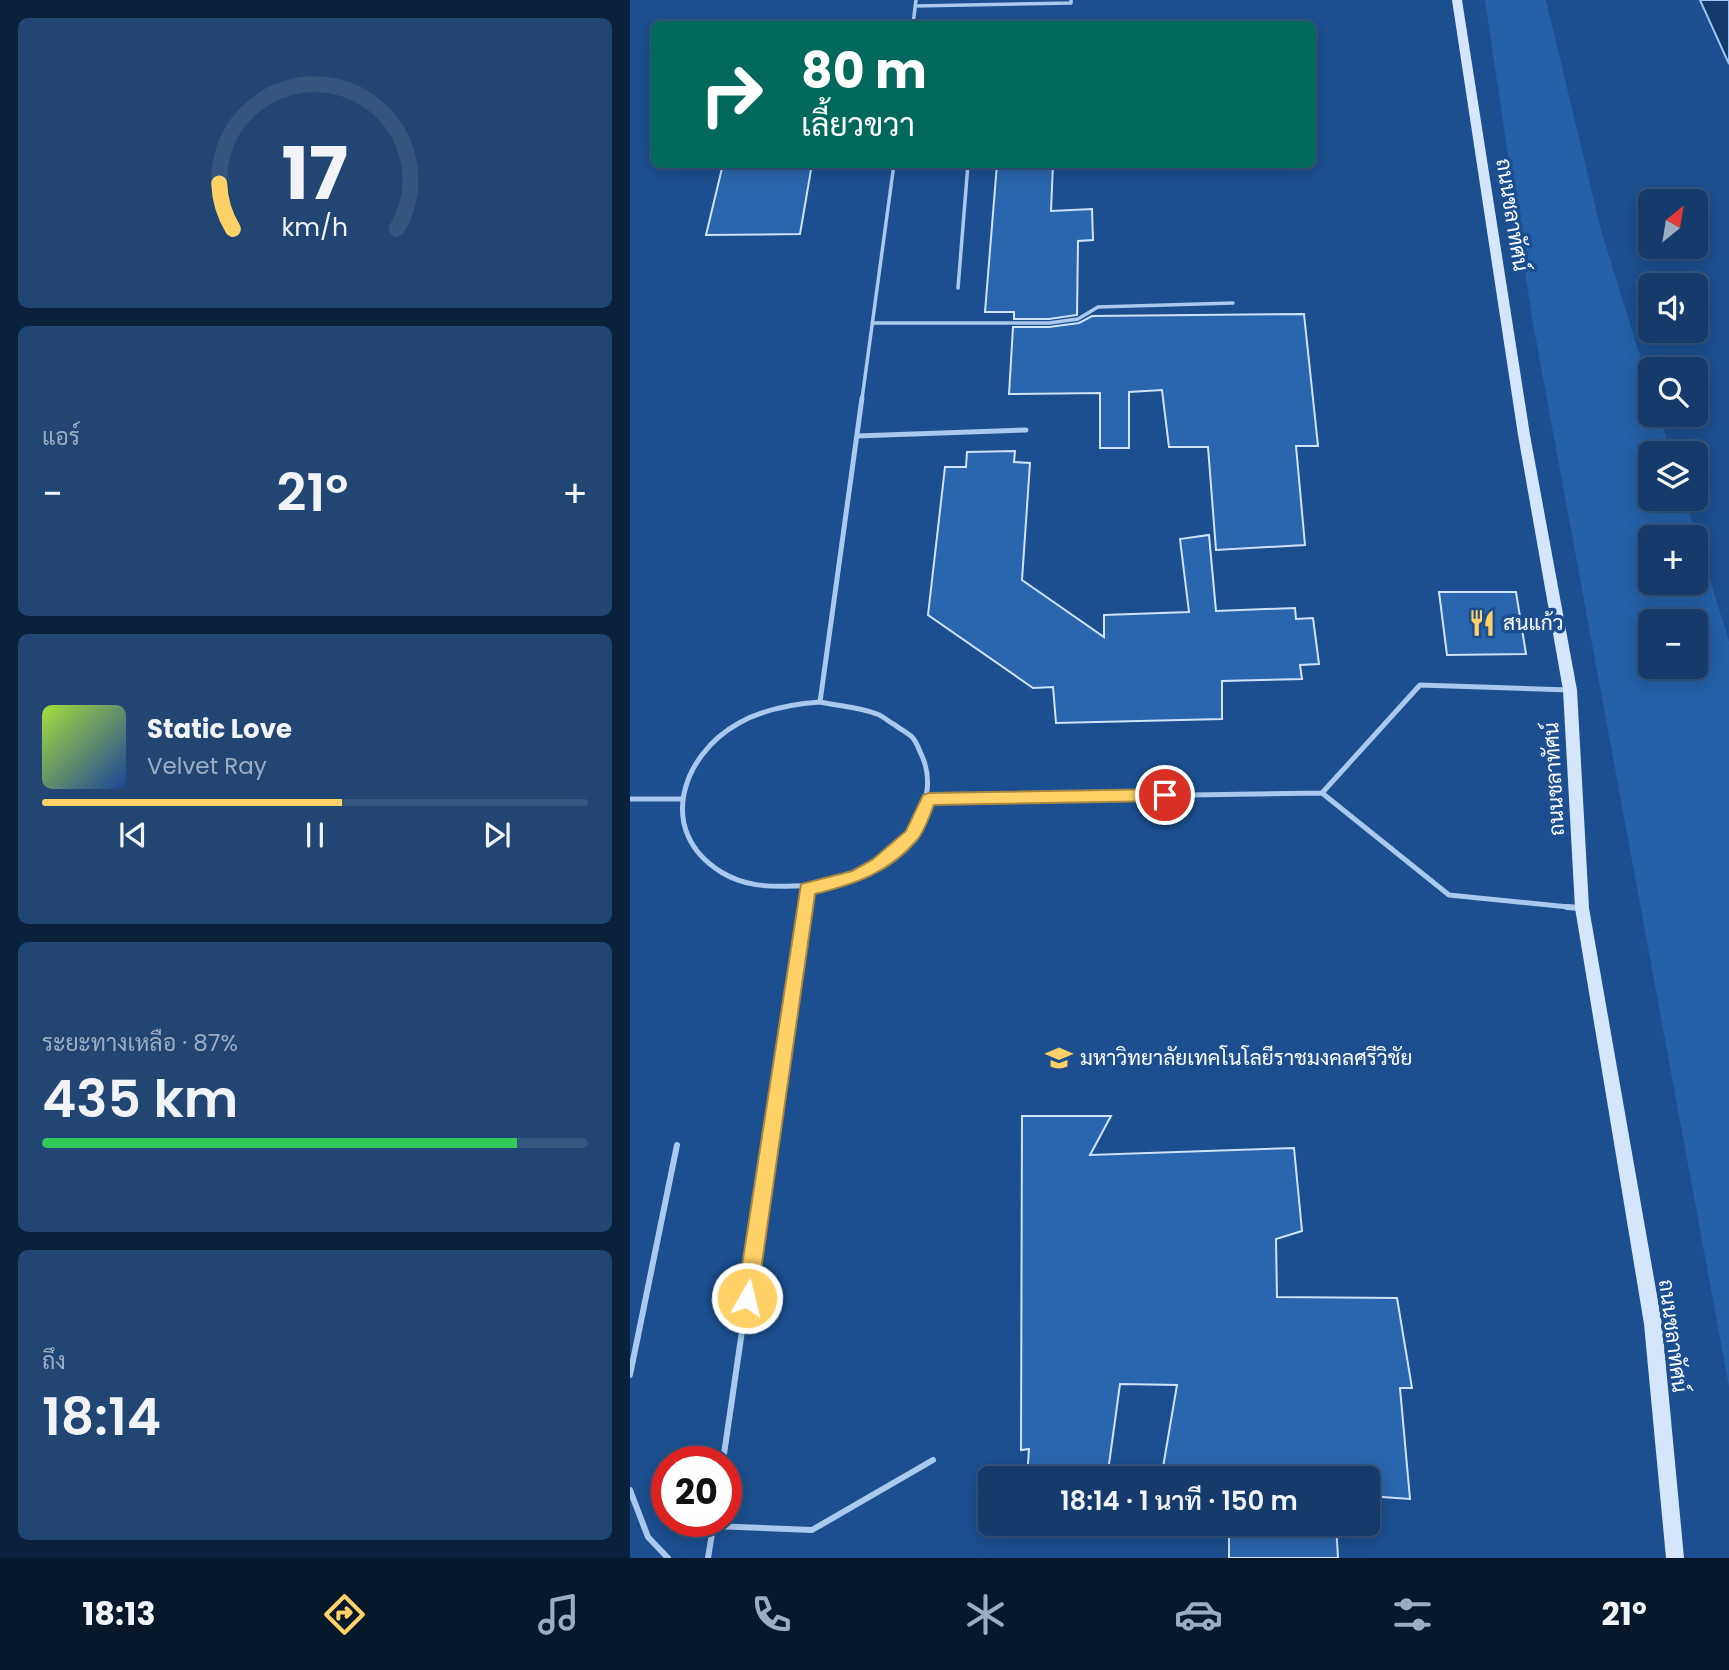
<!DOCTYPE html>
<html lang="th">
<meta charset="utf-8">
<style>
body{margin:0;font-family:Poppins,Sarabun,sans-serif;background:#214673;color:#f1f3f6;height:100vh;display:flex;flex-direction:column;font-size:26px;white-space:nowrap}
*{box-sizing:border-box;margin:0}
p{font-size:23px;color:#9dadc1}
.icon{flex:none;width:38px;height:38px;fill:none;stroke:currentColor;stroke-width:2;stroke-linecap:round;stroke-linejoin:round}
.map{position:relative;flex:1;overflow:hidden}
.drawer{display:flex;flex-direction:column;gap:18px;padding:18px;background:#0b203b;width:630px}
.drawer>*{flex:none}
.top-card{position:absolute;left:21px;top:21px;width:665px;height:147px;border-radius:10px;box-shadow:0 4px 18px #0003,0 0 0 2px #33557e;background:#00695c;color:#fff;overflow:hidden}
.needle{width:46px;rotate:30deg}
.controls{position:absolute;left:1008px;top:189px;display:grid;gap:14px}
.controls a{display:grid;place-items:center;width:70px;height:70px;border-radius:10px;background:#143b6b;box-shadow:0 4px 18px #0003,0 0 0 2px #33557e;font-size:35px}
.speed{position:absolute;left:21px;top:1446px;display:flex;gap:14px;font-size:35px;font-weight:700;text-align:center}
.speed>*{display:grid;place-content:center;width:91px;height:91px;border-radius:50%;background:#143b6b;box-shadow:0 4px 18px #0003,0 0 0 2px #33557e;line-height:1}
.speed .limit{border:10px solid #d22;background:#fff;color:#111}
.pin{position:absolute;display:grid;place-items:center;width:60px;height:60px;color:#fff;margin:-30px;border:4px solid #fff;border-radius:50%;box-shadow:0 2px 7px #0007}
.me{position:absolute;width:77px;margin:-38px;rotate:8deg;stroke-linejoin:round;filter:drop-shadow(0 0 5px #0008)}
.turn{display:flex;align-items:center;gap:24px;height:147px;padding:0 35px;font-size:32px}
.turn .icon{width:91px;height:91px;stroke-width:2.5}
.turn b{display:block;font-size:49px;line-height:60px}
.big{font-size:52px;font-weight:600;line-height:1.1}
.drawer .widget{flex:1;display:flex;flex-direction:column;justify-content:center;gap:10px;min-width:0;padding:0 24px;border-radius:10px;background:#214673}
.drawer .dial{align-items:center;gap:0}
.dial svg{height:182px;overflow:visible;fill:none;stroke:#33557e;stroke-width:7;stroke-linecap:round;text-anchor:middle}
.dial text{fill:#f1f3f6;stroke:none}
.song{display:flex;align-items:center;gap:21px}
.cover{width:84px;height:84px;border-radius:10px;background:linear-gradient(135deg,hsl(80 70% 55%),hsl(220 70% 35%))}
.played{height:7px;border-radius:4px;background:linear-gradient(90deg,#ffd166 55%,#33557e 55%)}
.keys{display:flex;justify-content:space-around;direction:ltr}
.heat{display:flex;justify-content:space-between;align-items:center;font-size:38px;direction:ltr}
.charge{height:10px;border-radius:5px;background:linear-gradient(90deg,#34c759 87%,#33557e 0)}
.trip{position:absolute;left:348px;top:1466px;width:402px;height:70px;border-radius:10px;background:#143b6b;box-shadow:0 4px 18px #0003,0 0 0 2px #33557e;font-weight:600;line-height:70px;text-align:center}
.tabs{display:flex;height:112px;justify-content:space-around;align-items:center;background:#08182b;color:#9dadc1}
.tabs .icon{width:49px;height:49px}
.tabs .active{color:#ffd166}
.tabs b{font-size:32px;color:#f1f3f6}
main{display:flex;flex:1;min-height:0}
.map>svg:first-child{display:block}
.green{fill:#2461a8;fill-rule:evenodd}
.water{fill:#123a6d;stroke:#9cc4f0;stroke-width:2}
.building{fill:#2a66ad;stroke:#cfe3fa;stroke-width:2}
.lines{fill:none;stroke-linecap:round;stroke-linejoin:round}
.service-far2{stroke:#a9c9ee;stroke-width:3.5}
.service-far1{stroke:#a9c9ee;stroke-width:5}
.service{stroke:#a9c9ee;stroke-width:6}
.secondary{fill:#d6e6fa;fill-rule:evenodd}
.route{fill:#ffd166;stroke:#a68842;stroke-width:2}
.labels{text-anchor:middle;stroke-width:7;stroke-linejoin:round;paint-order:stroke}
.street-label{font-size:21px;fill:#fff;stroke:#1b4f8f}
.poi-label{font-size:21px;fill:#fff;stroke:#1b4f8f;text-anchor:start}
</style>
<main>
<section class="drawer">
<div class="widget dial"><svg viewBox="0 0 100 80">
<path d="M14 69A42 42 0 1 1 86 69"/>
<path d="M14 69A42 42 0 0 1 8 49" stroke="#ffd166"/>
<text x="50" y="56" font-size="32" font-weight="700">17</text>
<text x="50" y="72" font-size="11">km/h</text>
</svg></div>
<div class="widget"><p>แอร์</p>
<div class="heat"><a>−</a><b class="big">21°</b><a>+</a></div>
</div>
<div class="widget">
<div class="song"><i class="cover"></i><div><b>Static Love</b><p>Velvet Ray</p></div></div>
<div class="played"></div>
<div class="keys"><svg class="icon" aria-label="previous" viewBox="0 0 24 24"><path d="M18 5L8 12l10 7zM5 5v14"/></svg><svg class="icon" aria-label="pause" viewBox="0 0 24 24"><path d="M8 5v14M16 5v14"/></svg><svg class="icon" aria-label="next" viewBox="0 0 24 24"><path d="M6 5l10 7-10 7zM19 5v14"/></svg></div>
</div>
<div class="widget"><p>ระยะทางเหลือ · 87%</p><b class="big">435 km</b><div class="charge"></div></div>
<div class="widget"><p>ถึง</p><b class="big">18:14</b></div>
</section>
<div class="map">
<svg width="1099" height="1558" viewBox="0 0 1099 1558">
<rect width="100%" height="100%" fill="#1b4f8f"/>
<path class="green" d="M855,0h61l55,230 49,158v27h9l12,38h-21v46h35l44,142v746l-197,-1069zM1020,537h46v46h-46zM1020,621h46v46h-46z"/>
<path class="water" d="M1070,0h29v64z"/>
<path class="building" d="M93,164h89l-12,70 -94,1z
M367,164h56l-2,47 41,-2 1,31 -15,1 -1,74 -28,4h-35v-7h-29z
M674,314l14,132h-22l9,99 -89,5 -8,-103h-39l-7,-57 -33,2v56h-29v-55l-91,1 4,-67h36l30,-4 13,-7z
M385,451l-1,11 16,1 -8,117 82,57v-22l85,-3 -9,-73 29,-4 7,76 79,-3 1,11 17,-1 6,46 -19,1 2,14 -80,2v38l-166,4 -3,-36 -20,1 -105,-73 17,-148h21l1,-15z
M809,592h77l10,62 -79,1z
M392,1116h89l-21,39 204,-7 8,83 -26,8 1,58 120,1 15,90h-12l10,111 -42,-3v-17h-207l16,-94 -57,-1 -13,95h-80l2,-30 -8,1z
M599,1524h107l2,34h-109z"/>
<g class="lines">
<path class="service-far2" d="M285,6l156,-3v-3
M283,24l3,-24
M328,288l10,-124
M242,323h177l29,-4 20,-12 135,-4
M232,399l32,-235"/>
<path class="service-far1" d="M227,436l169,-6
M939,690l-149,-5 -98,108 127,102 130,13
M190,702c18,4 40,5 57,12 6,2 12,8 18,11 5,4 13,8 17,12 5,5 7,13 10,19 19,42 -14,94 -53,113 -24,13 -50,17 -76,17 -26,1 -49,0 -72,-14 -65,-40 -40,-117 18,-149 25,-14 53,-19 81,-21z
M190,702l42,-304
M0,799h51
M299,799l393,-6
M174,909l3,-20"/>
<path class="service" d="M937,907l12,1
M0,1375l47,-230
M93,1461l81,-554
M0,1490l18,47 20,21
M83,1526l99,4 121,-70
M78,1558l6,-37"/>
<path class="secondary" d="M822,0h10l68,435 47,255 12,218 73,416 22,234h-18l-22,-234 -69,-416 -12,-218 -45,-255z"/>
</g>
<path class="route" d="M535,789l8,6 -8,6 -231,4c-5,11 -9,26 -17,35 -28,33 -62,44 -102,54l-58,404 -3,6 -7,3 -7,-3 -3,-6 64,-414 51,-13 20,-11 34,-29 17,-36 6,-2z"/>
<defs>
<symbol id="restaurant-bare" viewBox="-9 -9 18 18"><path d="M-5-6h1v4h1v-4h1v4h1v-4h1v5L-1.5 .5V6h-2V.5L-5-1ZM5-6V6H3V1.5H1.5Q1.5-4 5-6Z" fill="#ffd166" stroke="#1b4f8f" stroke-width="2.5" paint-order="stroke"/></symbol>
<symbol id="university-bare" viewBox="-9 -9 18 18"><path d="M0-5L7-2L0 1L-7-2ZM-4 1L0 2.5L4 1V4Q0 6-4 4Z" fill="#ffd166" stroke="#1b4f8f" stroke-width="2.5" paint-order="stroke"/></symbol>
</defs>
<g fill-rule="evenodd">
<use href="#restaurant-bare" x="833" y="604" width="38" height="38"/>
<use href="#university-bare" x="410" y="1039" width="38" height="38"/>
</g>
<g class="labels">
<g class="street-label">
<text transform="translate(882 215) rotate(81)" y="7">ถนนชลาทัศน์</text>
<text transform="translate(924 779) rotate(-93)" y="7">ถนนชลาทัศน์</text>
<text transform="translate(1043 1336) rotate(83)" y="7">ถนนชลาทัศน์</text>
</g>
<g class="poi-label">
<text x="873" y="630">สนแก้ว</text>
<text x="450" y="1065">มหาวิทยาลัยเทคโนโลยีราชมงคลศรีวิชัย</text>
</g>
</g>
</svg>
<div class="controls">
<a><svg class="needle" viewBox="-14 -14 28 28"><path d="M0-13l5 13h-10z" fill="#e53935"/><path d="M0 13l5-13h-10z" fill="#9dadc1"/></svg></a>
<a><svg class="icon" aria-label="sound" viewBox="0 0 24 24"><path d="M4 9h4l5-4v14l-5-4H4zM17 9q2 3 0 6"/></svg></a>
<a><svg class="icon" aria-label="search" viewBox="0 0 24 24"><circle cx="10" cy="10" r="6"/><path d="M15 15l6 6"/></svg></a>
<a><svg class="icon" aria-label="layers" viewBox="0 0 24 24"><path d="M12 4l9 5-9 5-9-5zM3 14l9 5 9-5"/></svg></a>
<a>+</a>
<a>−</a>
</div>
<div class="speed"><div class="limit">20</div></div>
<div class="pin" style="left:535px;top:795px;background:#d93025"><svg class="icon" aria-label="arrive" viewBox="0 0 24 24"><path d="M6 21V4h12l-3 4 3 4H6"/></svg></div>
<svg class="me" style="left:117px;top:1298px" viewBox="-20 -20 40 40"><circle r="17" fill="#ffd166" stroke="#fff" stroke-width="3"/><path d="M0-11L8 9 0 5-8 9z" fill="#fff"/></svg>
<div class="trip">18:14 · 1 นาที · 150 m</div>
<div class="top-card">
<div class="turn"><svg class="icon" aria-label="right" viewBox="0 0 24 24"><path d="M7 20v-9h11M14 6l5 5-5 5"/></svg><div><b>80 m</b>เลี้ยวขวา</div></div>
</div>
</div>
</main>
<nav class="tabs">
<b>18:13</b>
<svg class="icon active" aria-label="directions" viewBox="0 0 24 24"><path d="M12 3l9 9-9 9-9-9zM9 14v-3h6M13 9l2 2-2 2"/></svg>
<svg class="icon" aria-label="music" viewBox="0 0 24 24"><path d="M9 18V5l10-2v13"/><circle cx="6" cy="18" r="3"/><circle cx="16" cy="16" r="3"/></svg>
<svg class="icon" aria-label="phone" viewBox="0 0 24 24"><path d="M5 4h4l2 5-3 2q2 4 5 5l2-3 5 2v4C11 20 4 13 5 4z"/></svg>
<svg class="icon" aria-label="climate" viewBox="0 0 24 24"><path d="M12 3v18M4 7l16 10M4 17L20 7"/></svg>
<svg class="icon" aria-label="car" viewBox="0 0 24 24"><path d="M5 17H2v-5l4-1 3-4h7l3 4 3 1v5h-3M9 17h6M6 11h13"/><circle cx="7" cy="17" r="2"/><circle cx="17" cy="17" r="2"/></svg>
<svg class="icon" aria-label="filters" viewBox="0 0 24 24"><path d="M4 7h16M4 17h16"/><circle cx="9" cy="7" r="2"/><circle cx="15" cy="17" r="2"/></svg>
<b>21°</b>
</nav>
